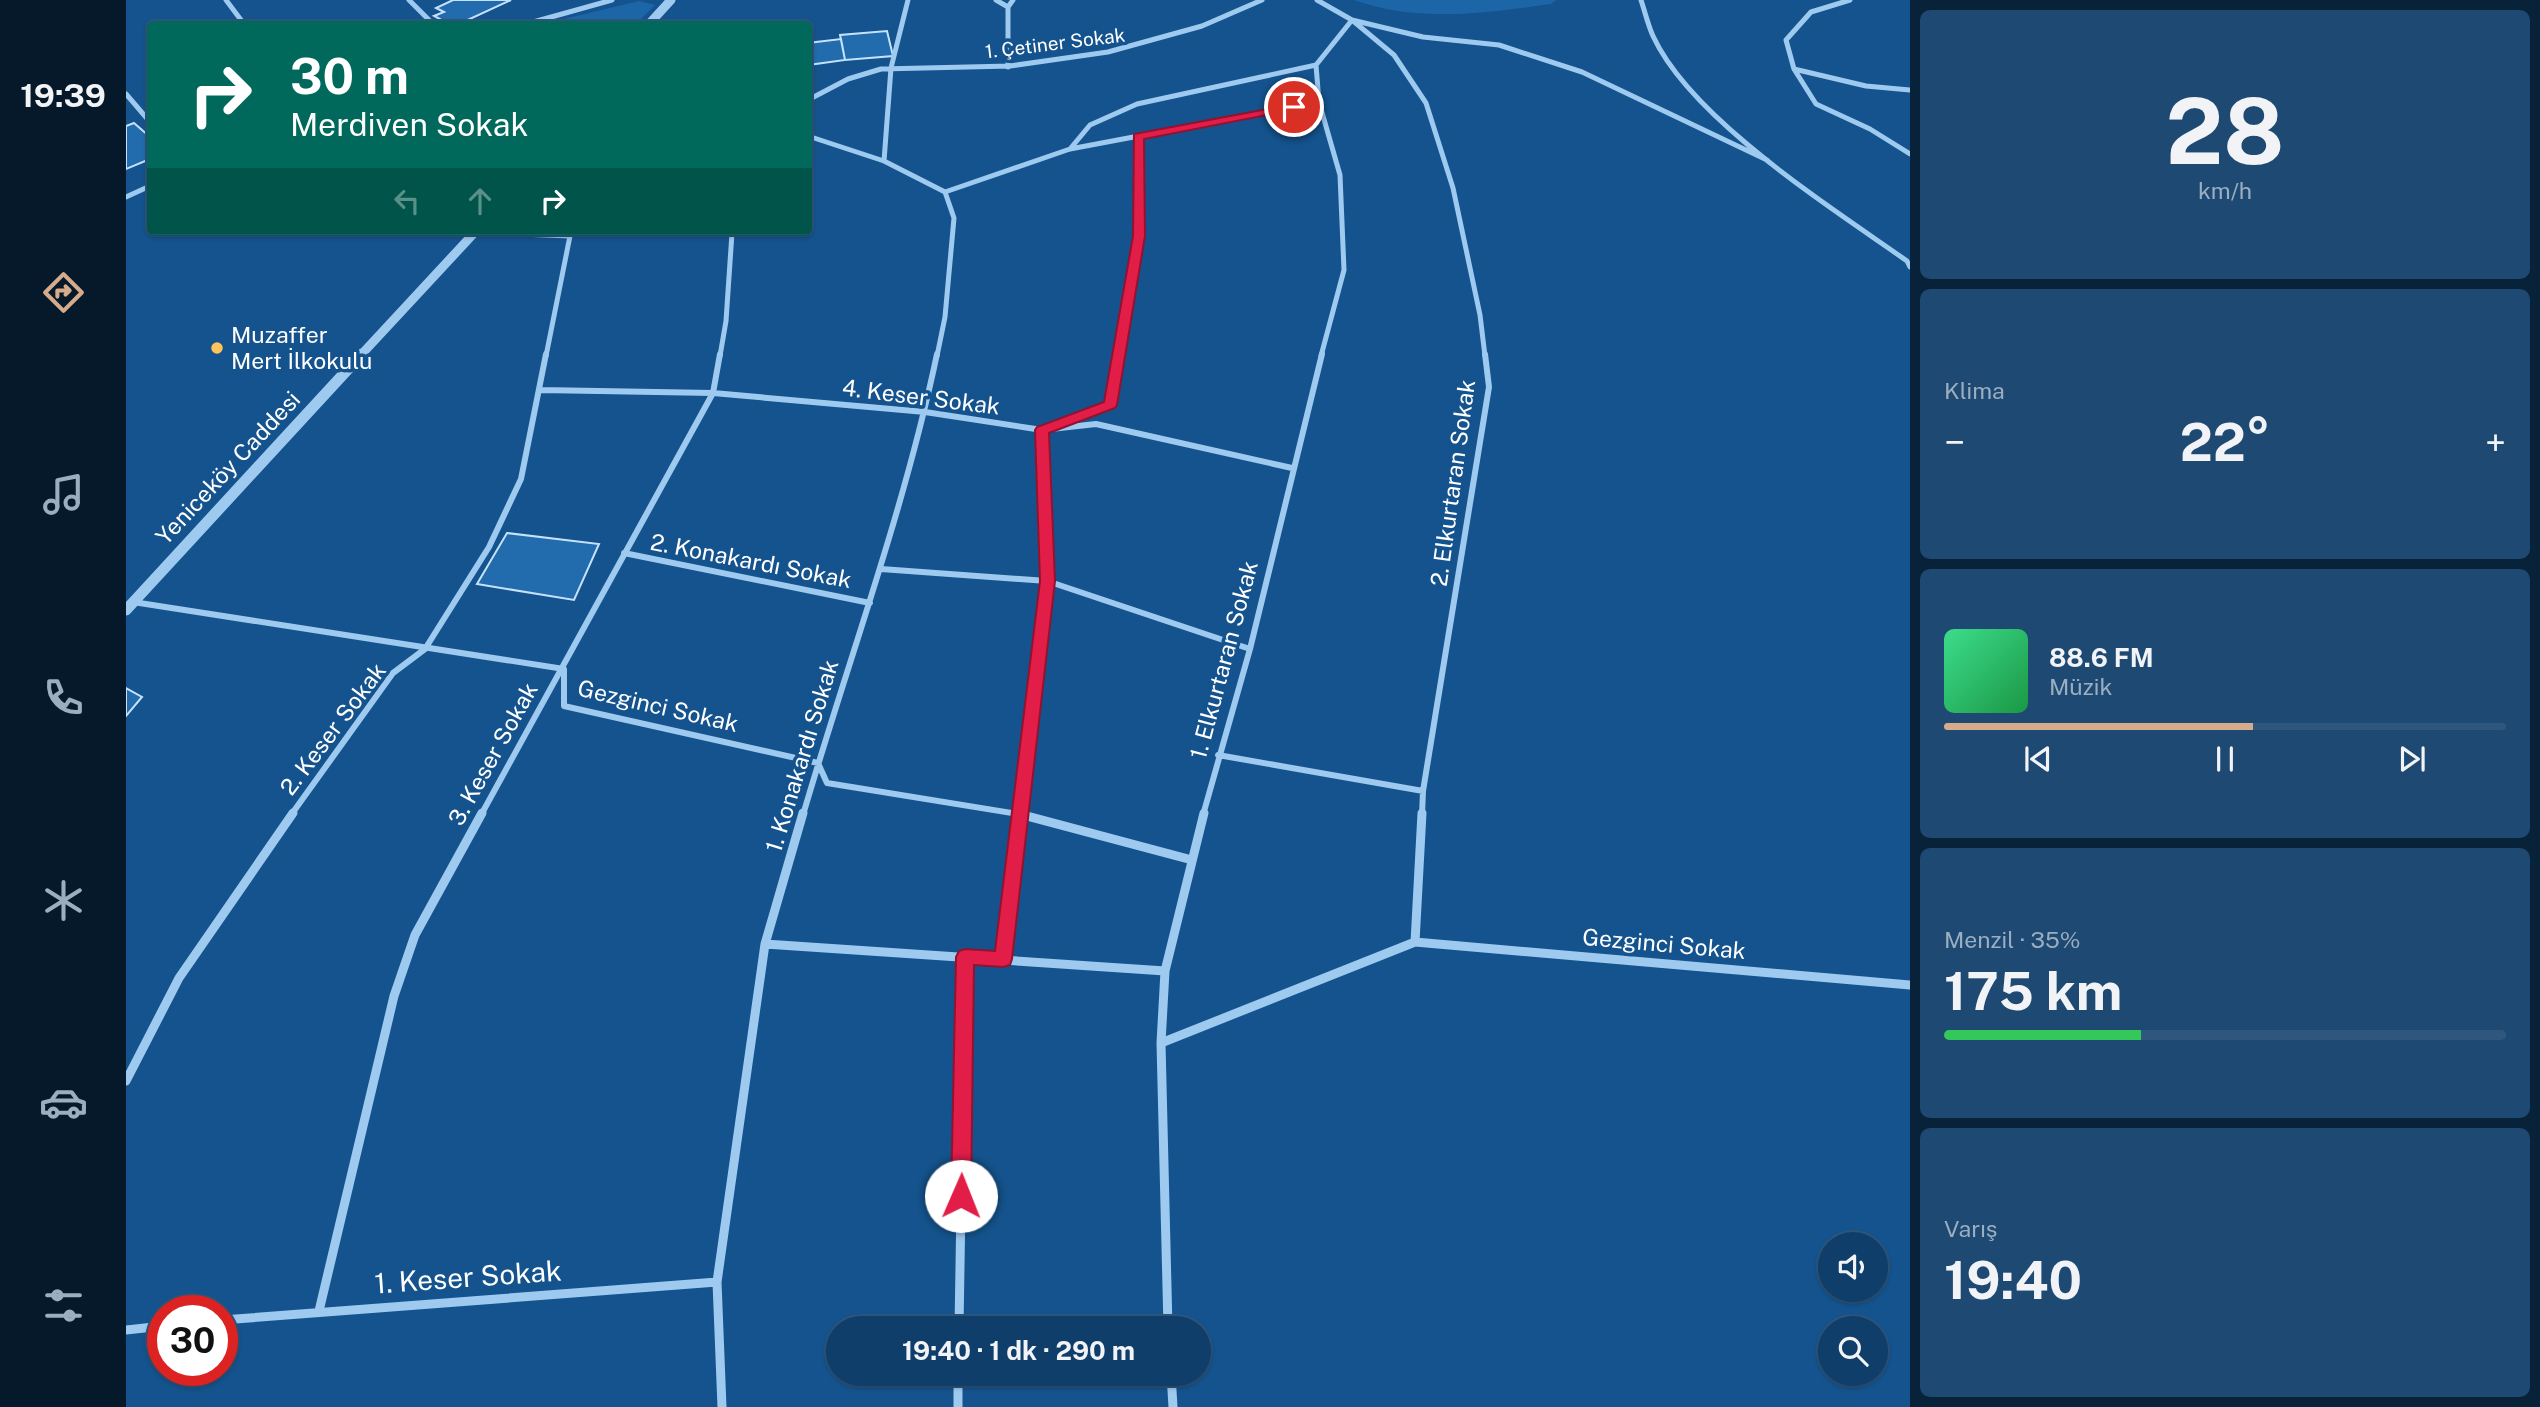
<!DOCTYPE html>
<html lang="tr">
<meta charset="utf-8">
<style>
body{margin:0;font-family:"Public Sans",sans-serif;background:#1d4972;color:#f1f3f6;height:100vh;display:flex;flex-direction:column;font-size:26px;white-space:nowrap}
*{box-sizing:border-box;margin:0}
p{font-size:23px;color:#9baec1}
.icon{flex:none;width:38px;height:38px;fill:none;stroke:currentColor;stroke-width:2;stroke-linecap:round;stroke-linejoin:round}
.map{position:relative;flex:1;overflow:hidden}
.drawer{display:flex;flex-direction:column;gap:10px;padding:10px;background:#08223a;width:630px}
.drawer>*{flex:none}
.banner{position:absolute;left:21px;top:21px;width:665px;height:214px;border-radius:7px;box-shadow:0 2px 5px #0004,0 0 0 2px #2f577e;background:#00695c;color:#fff;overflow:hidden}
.buttons{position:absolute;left:1692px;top:1232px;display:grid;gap:14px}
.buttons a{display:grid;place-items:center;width:70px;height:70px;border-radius:50%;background:#0f3e6a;box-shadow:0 2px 5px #0004,0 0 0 2px #2f577e;font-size:35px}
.speed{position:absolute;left:21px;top:1295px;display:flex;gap:14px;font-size:35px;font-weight:700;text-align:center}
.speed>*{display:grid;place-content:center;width:91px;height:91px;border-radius:50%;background:#0f3e6a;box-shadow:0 2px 5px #0004,0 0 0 2px #2f577e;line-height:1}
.speed .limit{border:10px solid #d22;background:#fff;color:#111}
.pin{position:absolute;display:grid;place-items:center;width:60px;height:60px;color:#fff;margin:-30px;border:4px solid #fff;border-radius:50%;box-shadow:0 2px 7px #0007}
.me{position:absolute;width:77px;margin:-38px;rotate:1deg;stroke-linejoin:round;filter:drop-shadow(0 0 5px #0008)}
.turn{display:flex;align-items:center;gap:24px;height:147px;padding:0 28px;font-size:32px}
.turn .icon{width:91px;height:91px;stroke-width:2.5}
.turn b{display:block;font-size:49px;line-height:60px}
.lanes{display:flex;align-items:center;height:66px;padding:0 28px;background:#0003;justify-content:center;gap:35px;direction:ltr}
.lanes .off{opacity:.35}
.big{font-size:52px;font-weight:700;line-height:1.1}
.drawer .tile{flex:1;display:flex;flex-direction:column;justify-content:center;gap:10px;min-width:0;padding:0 24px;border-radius:10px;background:#1d4972}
.drawer .dial{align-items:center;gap:0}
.dial b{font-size:91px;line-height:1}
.song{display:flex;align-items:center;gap:21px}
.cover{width:84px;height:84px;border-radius:10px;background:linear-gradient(135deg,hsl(150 70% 55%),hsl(140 70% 35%))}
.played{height:7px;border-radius:4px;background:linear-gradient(90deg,#d6ab8b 55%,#2f577e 55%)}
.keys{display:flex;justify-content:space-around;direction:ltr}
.heat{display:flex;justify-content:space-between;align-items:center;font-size:38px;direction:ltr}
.charge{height:10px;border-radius:5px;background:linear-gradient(90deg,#34c759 35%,#2f577e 0)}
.trip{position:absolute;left:700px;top:1316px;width:385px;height:70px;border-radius:35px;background:#0f3e6a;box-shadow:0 2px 5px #0004,0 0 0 2px #2f577e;font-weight:700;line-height:70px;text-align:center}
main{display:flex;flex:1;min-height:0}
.tab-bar{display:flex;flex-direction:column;width:126px;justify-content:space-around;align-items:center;background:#06192a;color:#9baec1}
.tab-bar .icon{width:49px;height:49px}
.tab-bar .current{color:#d6ab8b}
.tab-bar b{font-size:32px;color:#f1f3f6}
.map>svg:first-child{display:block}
.green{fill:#1c66a7}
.building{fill:#226bac;stroke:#c4e2fc;stroke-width:2}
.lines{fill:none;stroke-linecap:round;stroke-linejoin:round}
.minor-far2{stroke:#9ecaf0;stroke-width:5}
.minor-far1{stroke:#9ecaf0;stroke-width:6}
.minor{stroke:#9ecaf0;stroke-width:9}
.tertiary-far1{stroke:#9ecaf0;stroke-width:9}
.tertiary{stroke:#9ecaf0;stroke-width:11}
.route{fill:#e11d48;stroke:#92132f;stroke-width:2}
.poi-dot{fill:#ffc35d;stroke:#14538d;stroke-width:2.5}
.labels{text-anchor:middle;stroke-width:7;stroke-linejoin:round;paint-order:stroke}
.far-street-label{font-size:19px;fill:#fff;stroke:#14538d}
.poi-label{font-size:23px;fill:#fff;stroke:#14538d;text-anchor:start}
.street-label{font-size:23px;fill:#fff;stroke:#14538d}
.near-street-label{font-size:28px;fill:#fff;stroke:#14538d}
</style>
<main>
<nav class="tab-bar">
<b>19:39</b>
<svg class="icon current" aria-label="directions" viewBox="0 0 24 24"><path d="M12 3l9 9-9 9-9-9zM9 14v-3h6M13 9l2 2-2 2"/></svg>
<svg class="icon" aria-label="music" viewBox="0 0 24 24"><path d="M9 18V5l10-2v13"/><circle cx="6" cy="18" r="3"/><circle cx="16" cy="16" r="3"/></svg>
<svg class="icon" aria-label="phone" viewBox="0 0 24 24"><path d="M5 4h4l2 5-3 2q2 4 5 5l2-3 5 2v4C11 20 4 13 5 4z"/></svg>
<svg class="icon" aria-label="climate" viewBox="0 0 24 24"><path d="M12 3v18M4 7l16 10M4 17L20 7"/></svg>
<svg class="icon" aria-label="car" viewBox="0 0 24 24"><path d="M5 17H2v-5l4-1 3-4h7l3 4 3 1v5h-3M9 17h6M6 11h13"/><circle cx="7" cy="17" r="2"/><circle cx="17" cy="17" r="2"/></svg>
<svg class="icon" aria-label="filters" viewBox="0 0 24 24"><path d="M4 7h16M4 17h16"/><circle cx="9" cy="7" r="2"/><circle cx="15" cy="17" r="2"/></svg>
</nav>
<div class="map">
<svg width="1784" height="1407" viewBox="0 0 1784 1407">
<rect width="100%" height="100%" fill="#14538d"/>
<path class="green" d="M1228,0h202l-5,4c-66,9 -134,19 -197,-4z
M513,1l16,4 -19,19h-93z"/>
<path class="building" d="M327,0h58l-52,24h-10l-15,-8 10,-4 -8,-4z
M761,31l6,25 -48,4 -5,-25z
M715,39l4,21 -37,5v-22z
M8,123l16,14v22l-24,10v-43z
M381,533l92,11 -25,56 -97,-16z
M0,688l16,9 -16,19z"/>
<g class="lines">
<path class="minor-far2" d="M100,0l18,24
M283,0l24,24
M870,0l12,7
M1191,0l35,20 42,35 32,48 27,85 27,127 5,41
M1515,0c4,12 7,25 12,36 38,83 179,172 254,225l3,6
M400,24l86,-24
M882,67v-60l5,-7
M1668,69l-8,-29 25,-28 39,-12
M1784,90l-44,-4 -72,-17 22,35 54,25 40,25
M0,94l24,28
M682,100l40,-21 33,-10 129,-3 98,-14 94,-26 60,-26
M682,136l76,25 61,31 9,26 -9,99 -8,39
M944,149l20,-24 47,-21 179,-39
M758,161l7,-93 17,-68
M819,192l125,-43 249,-47
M0,197l24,-11
M349,232l95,4 -24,120
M594,356l6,-35 6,-88
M992,356l21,-119 -1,-100
M1195,356l23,-86 -4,-95 -21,-73 -3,-37 36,-45 71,17 76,8 83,27 185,88"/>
<path class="minor-far1" d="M415,390l172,3 212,19 117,18 54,-6 196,44
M498,553l246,50
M755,569l166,12 203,68
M7,602l431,67v37l254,57 9,20 197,32
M1092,755l205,36
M165,815l102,-142 32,-24 64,-102 32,-68 25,-125
M355,815l232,-422 7,-39
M677,815c45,-154 101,-304 134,-461
M894,815l27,-234 -5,-151 68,-25 9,-51
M1077,815l47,-166 72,-295
M1296,815l1,-24 66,-404 -4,-33"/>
<path class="minor" d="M890,813l176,47
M1289,942l7,-129
M639,944l400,27
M877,959l17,-146
M1035,1043l254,-101 495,43
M0,1081l53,-103 114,-165
M193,1311l75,-315 21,-61 67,-122
M96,1320l495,-38
M833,1328l6,-371
M1042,1328l-7,-285 4,-72 39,-158
M0,1330l37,-4
M832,1374v33
M1045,1374l2,33
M596,1407l-5,-125 48,-338 38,-131"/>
<path class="tertiary-far1" d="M523,24l22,-24
M234,356l116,-125"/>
<path class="tertiary" d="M0,610l236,-256"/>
</g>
<path class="route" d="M1168,104l5,3 -2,2 -153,30 1,97 -28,169 -2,3 -66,25 6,148 -43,378 -2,6 -7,2 -29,-2 -3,231 -2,7 -8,2 -7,-2 -3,-7 5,-239 3,-6 6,-2 30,2 45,-370 -5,-151 2,-3 67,-25 29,-166 1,-102z"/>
<circle class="poi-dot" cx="91" cy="348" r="7"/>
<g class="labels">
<g class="far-street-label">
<text transform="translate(929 43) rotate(-7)" y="7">1. Çetiner Sokak</text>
</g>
<g class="poi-label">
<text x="105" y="343">Muzaffer<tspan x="105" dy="26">Mert İlkokulu</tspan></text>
</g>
<g class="street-label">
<text transform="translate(795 397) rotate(7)" y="8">4. Keser Sokak</text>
<text transform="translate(102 468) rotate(-47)" y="8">Yeniceköy Caddesi</text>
<text transform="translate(1327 483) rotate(-82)" y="8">2. Elkurtaran Sokak</text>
<text transform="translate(625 561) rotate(11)" y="8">2. Konakardı Sokak</text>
<text transform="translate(1098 660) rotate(-75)" y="8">1. Elkurtaran Sokak</text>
<text transform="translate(532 706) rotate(13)" y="8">Gezginci Sokak</text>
<text transform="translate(207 729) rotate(-53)" y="8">2. Keser Sokak</text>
<text transform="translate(367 754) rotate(-61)" y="8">3. Keser Sokak</text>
<text transform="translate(676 756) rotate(-73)" y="8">1. Konakardı Sokak</text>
<text transform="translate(1538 944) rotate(5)" y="8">Gezginci Sokak</text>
</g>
<g class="near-street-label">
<text transform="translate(342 1277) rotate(-4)" y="10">1. Keser Sokak</text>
</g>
</g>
</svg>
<div class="buttons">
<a><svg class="icon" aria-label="sound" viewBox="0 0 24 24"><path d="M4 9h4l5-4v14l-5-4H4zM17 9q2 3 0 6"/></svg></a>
<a><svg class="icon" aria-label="search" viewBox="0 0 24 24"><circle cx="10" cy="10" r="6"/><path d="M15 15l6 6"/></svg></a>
</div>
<div class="speed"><div class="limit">30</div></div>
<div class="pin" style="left:1168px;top:107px;background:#d93025"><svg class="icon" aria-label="arrive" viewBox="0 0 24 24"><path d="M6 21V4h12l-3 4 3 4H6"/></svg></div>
<svg class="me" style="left:835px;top:1196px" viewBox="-20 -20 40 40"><circle r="19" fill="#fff"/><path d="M0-13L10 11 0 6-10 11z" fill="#e11d48"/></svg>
<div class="trip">19:40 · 1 dk · 290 m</div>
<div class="banner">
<div class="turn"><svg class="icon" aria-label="right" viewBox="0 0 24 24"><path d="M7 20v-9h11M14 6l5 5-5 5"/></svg><div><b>30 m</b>Merdiven Sokak</div></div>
<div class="lanes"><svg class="icon off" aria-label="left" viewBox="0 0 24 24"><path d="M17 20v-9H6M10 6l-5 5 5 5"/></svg><svg class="icon off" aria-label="ahead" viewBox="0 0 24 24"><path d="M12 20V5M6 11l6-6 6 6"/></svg><svg class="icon" aria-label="right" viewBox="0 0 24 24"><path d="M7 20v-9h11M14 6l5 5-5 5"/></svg></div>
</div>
</div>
<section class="drawer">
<div class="tile dial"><b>28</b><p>km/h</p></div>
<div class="tile"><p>Klima</p>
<div class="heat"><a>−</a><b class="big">22°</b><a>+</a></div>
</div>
<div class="tile">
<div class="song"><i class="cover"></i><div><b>88.6 FM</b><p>Müzik</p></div></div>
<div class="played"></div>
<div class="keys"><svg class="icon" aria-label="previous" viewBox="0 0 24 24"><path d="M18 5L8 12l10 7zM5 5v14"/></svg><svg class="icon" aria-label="pause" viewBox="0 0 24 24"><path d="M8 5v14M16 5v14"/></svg><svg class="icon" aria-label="next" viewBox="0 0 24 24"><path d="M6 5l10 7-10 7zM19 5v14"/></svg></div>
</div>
<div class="tile"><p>Menzil · 35%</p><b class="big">175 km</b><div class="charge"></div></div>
<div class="tile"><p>Varış</p><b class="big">19:40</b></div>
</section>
</main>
